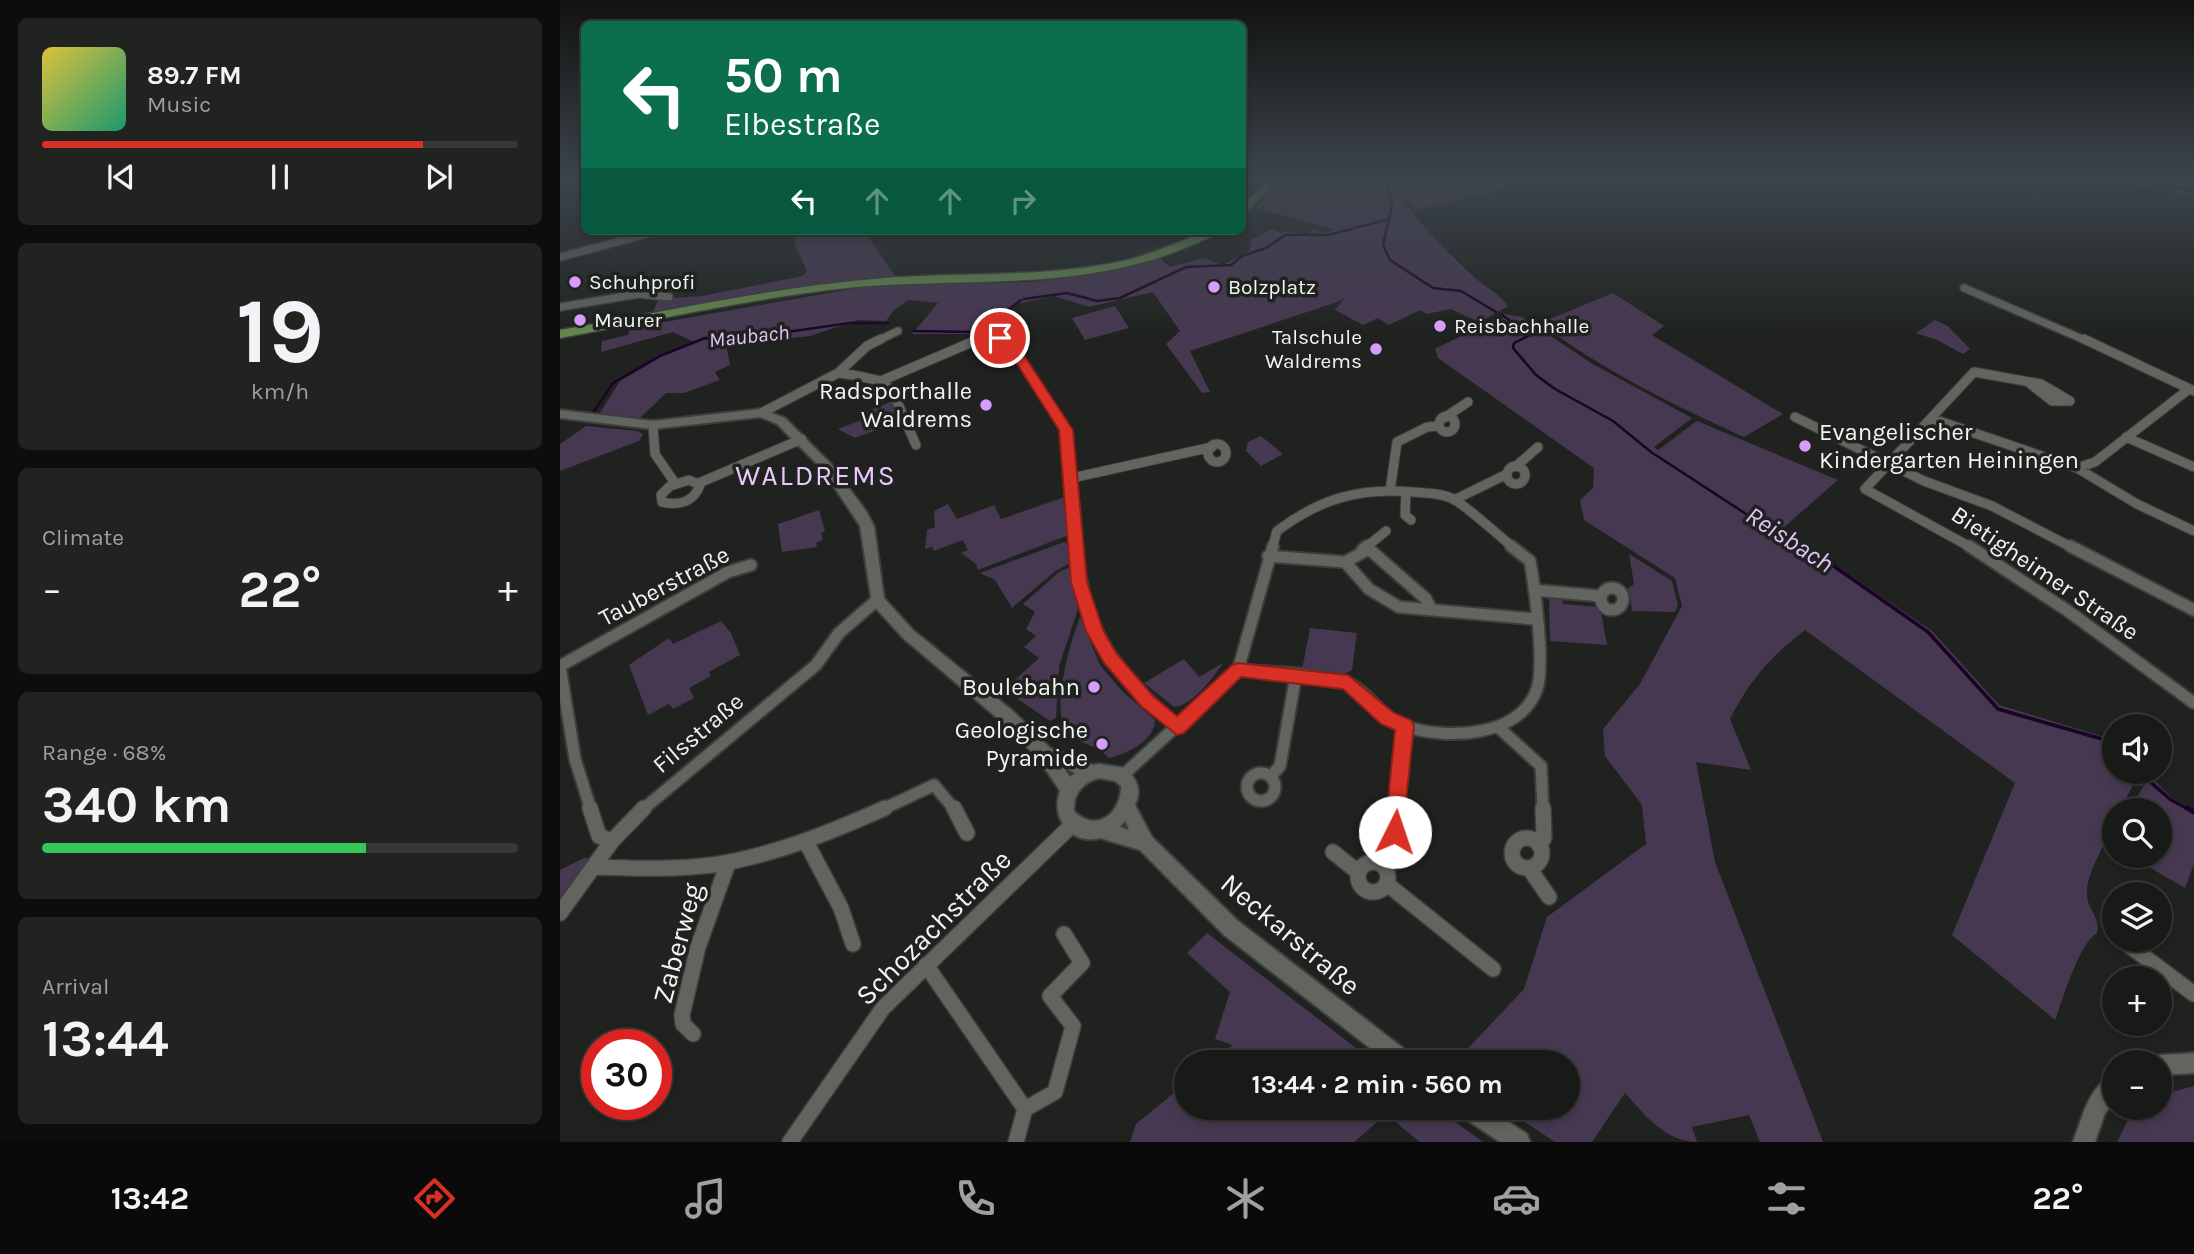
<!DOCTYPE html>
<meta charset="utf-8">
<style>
body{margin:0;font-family:Karla,sans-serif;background:#20231f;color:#f1f3f6;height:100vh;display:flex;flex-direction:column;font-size:26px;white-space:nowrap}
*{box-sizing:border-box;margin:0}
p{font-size:23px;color:#9ea1a1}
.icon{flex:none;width:38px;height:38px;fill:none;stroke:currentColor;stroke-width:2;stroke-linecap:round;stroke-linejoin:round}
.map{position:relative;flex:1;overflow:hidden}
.side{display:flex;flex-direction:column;gap:18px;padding:18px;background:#0d0e0c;width:560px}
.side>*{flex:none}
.guide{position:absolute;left:21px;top:21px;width:665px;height:214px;border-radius:10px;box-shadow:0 4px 10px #0003,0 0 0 2px #363835;background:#0b6e4f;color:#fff;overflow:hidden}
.controls{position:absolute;left:1542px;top:714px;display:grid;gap:14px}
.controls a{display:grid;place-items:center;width:70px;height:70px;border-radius:50%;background:#171a16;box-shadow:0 4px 10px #0003,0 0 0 2px #363835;font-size:35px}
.speed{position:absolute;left:21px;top:1029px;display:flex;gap:14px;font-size:35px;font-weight:700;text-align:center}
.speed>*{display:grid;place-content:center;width:91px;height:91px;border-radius:50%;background:#171a16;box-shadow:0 4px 10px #0003,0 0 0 2px #363835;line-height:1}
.speed .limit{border:10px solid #d22;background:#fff;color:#111}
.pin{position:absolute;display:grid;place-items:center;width:60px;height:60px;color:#fff;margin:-30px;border:4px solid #fff;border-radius:50%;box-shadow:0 2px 7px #0007}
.me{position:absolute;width:77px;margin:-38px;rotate:4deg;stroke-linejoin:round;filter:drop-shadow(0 0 5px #0008)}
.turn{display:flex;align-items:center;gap:24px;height:147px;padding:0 28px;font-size:32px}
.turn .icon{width:91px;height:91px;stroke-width:2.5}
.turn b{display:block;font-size:49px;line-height:60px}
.lanes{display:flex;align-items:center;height:66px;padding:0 28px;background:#0003;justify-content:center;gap:35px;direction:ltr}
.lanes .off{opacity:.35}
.big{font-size:52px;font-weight:700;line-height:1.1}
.side .tile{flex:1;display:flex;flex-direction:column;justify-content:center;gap:10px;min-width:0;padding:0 24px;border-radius:10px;background:#20231f}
.side .dial{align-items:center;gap:0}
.dial b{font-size:91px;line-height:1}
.song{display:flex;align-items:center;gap:21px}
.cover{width:84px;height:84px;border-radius:10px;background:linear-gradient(135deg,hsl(50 70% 55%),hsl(160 70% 35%))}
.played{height:7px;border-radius:4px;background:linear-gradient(90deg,#d93025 80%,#363835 80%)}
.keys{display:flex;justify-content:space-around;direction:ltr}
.heat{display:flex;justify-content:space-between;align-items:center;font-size:38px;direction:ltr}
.charge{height:10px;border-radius:5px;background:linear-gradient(90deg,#34c759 68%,#363835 0)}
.trip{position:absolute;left:614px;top:1050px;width:406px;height:70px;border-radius:35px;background:#171a16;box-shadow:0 4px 10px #0003,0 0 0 2px #363835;font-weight:700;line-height:70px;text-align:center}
.dock{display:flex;height:112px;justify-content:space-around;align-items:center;background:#090a09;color:#9ea1a1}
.dock .icon{width:49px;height:49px}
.dock .active{color:#d93025}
.dock b{font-size:32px;color:#f1f3f6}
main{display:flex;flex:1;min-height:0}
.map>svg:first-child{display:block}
.green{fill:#473851}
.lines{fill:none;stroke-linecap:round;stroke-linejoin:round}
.stream-far2{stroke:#1b0328;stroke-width:2.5}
.stream-far1{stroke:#1b0328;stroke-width:3.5}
.stream{stroke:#1b0328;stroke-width:5}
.street-far3-casing{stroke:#3c3e3b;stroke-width:10}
.street-far2-casing{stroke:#3c3e3b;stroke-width:11}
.street-far1-casing{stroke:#3c3e3b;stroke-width:15}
.street-casing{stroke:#3c3e3b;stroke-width:18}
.secondary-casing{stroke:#3c3e3b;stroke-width:4}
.primary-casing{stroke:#3c3e3b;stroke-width:3}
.street-far3{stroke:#61645f;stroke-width:7}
.street-far2{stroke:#61645f;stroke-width:9}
.street-far1{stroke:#61645f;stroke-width:11}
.street{stroke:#61645f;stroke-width:15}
.secondary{fill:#61645f;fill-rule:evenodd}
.primary{fill:#65864d;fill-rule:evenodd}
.route{fill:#d93025;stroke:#8d1f18;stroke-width:2}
.poi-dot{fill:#d59cfb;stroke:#1f221e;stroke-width:2.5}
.labels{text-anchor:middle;stroke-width:7;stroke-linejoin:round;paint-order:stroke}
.far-poi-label{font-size:21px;fill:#f3f5f2;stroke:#1f221e;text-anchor:start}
.far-water-label{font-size:21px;font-style:italic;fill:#e4c3fb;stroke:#1f221e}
.poi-label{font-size:24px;fill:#f3f5f2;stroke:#1f221e;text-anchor:end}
.street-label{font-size:24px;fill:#f3f5f2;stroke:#1f221e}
.water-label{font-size:26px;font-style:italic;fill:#e4c3fb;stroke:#1f221e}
.quarter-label{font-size:28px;letter-spacing:2px;fill:#e9c9ff;stroke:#1f221e}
.near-street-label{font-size:28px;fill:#f3f5f2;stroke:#1f221e}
</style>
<main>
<section class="side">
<div class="tile">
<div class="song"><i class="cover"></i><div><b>89.7 FM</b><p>Music</p></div></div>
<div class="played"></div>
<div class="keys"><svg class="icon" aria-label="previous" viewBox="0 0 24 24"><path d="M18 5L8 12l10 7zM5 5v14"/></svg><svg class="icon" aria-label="pause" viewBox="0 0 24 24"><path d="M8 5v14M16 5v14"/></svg><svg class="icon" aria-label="next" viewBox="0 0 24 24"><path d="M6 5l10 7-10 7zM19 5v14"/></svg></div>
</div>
<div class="tile dial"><b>19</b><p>km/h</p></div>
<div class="tile"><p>Climate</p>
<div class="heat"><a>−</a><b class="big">22°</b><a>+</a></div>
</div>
<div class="tile"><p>Range · 68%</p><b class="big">340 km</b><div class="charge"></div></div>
<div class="tile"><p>Arrival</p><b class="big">13:44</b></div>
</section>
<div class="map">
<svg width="1634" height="1142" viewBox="0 0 1634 1142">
<rect width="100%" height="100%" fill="#1f221e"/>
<path class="green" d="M721,177h111c6,27 61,81 83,101 11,9 26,17 33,28l-35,20 1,-6 -23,-11 -25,5 -6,-4 -31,15 -11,-7 -15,7 -28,-15 11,-14 -6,5 -150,50 20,41 -8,1 -36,-49 14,-13 -27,-39 -64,15 -35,-11 -38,8 -37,30h-67l26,-31 -30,-3 -15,11 -7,10 -28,-1 -48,16 -84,9 4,20 -15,7 5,8 -36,13h-18l-27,26 -41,-3 22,-35 44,-26 30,-13 -21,-10 -72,20 1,-11 26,-6 2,-7 245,-43 155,-3 67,-8 62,-16 11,9 33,-9 20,7 26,-14 3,-12 21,-10 8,4 7,-2 19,4 7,-5 13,3 6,-4 -77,-21z
M835,177h124l-17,12 -87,21 -17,-20z
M1527,177h107v22l-23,-8z
M235,231h69l31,45 -242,37 5,-14 44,-3 101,-20 4,-5 -12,-26z
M1053,293l51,33 -12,9 131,79 -39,23c-71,-32 -142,-67 -204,-114z
M555,306l14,22 -44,12 -13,-22z
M945,314l17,3 69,46 101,55 -38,29 4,3 39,-29 141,59 -56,49 150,102 67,74 105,32 10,8v27h26l-20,38h-6c0,28 -29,57 -27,86 1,14 14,22 10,37 -18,10 -34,66 -42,87l-103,-85 63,-152 -210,-153c-36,28 -54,49 -75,89l21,51 -55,-8 19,100 108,280h-63l-11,-27 -57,12 5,15c-32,0 -53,-28 -72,-49l-33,49h-37l-51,-34h64v-46h-113l69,-73 23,-72 99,-73 -4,-39 -37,-49 -2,-27 37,-45 42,-78 -7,-28 -91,-58 -4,-20 13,-12 1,-20 -156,-110 -3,-9z
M1375,320l13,6 22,23 -7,5 -26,-14 -21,-7z
M335,400l6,19 -5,4 -41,15 -17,-9 26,-10 -3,-5z
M26,426l51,5 6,3 -4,7 -79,30v-27z
M701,436l22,18 -22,12 -15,-15 2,-9z
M505,497l4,37 -3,2 -88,34 -2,-6 -15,-11 7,-3 -5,-10 -29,11 -2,-4 -7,2 2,-19 8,-3 -1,-16 14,-7 9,15 37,-14 7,14z
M259,510l6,21 -4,2 2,7 -7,3 1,4 -35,5 -4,-28z
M504,542l5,2 1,19 -16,9 -42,36 -17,-28 -15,-7z
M1069,554l43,27 6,24 -3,7 -43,-1 -2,-17 -4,-4 8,-6z
M510,567l8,42 -19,57 -3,52 -6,3 -46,-31 35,-32 -15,-11 12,-11 -10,-7 9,-17 -12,-8 36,-32z
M989,597h13l1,7 37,3 7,38 -57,-4z
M520,617l20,48 22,26 33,29c0,21 -29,34 -46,38 -11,-14 -30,-13 -41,-25 -19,-20 3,-93 12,-116z
M161,621l10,12 9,22 -31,17 2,4 -22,12 5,10 -21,11 -4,-5 -21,11 -19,-50 40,-27 4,6z
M750,628l47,5 -5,37 -8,4 -42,-4z
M624,659l15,18 24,-14c-10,15 -30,42 -49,44l-30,-24z
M1587,773l26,26 21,10v55l-9,24 -36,-21 2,-11h9v-46h-30l14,-25 -4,-6z
M24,858h4v5l-28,40v-33z
M647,933l167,129h-162l21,-17 -18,-6 15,-47 -43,-39z
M626,1083v25h200l-2,8 -30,26h-224l6,-18z
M1634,1086v56h-77l11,-22 12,-12h20v-13z
M827,1108h49l47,34h-63l-21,-17z"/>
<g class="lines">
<path class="stream-far2" d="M827,177l5,28 -9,40 7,15 43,28 28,3 35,21
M1553,177l81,14
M464,299l43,-6 30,8 23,-3 66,-31 45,-2 11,-9 24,-8 19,-13h43l61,-16
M942,315l28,20 -16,8 -1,5 23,27 19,14 58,32 38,31 112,73 16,3 28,20
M354,331l59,1 10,-3 38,-29
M33,413l20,-30 47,-27 45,-18 32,1 113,-16h38"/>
<path class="stream-far1" d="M1245,546l123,86 70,77 104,30 12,10
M1579,772l32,28 19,10"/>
<path class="stream" d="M1627,808l7,4"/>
<defs>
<path id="street-far3" d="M0,257l98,-26
M1404,288l123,53
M0,307l78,-13 31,3
M317,341l21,-10
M415,341l9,-4 22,4"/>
<path id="street-far2" d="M442,339l8,4 56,88 10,117
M1524,339l110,52
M278,373l29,-27 14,-7
M321,381l98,-42
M201,413l77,-40 15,2 28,6 11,9 24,55
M879 424a8 8 0 1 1 16 0a8 8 0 1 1-16 0Z
M1235,417l129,64 68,25 81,42
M884,418l24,-16
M1373,419l144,49 18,-6 94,-73
M93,425l2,29 20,29
M1566,437l68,30
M648 453a9 9 0 1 1 18 0a9 9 0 1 1-18 0Z
M947 475a9 9 0 1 1 18 0a9 9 0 1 1-18 0Z
M955,467l23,-20
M1517,468l60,36 57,27
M512,478l140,-31
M129,480l11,5c-6,17 -21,21 -38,17l-1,-7 9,-9z
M139,483l103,-44
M830,491l7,-49 30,-15 11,-1
M846,492l-1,23 6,5
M894,500l51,-25
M712,548l5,-17c43,-32 82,-44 136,-39 13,1 30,1 42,8 20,13 39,32 59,48
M805,548l21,-17
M1412,548l-107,-59 109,-117 67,12 29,17h-18l-24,-19"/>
<path id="street-far1" d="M516,546c8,88 38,123 101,181
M1409,546l99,65 126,92
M1510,546l124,64
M802,550l5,-4
M708,556l77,6 24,27 30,18 135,12
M785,562l24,-13 57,50 4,8
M1041 599a11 11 0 1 1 22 0a11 11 0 1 1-22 0Z
M974,590l66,6
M0,666l168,-94 23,-7
M0,666l15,93 16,51
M678,670c35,3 73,2 106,12 25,8 36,36 60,44 41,14 116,12 133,-37 8,-25 -2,-100 -7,-128l-19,-15
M678,670l35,-124
M938,727l43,39 2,44
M687 787a14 14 0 1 1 28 0a14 14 0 1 1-28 0Z
M562,776l116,-106
M711,776l9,-10 16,-91
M82,810l174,-145 23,-32 38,-33
M321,810l53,-25 21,25
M837,810l8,-84"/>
<path id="street" d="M30,808l9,28 13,5
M394,808l13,25
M952 853a15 15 0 1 1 30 0a15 15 0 1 1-30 0Z
M246,842l35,66 12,36
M979,845l5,-7 -1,-30
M773,852l25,20
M798 877a15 15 0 1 1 30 0a15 15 0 1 1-30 0Z
M823,865l10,-12 4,-45
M34,867c39,1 79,3 118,-2 60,-9 117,-32 173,-57
M969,868l20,29
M827,884l106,85
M0,913l52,-72 32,-33
M1562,940l72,54
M366,965l99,144 -9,33
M133,1034l-10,-10 -1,-9 16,-68 30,-84
M465,1109l30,-17 18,-66 -23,-30 32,-33 -18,-29
M230,1142l93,-134 190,-184"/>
<path id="secondary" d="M201,409l24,9 46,46 35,47 8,15 10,72 29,32 101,82 36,36 43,17 6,-1 27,4c11,12 16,22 9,37l17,32 86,84 174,134 3,7h-27l-164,-127 -84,-85 -40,-12c-29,8 -50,-20 -40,-47l-22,-33 -36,-36 -99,-84 -31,-34 -12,-78 -37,-56 -46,-46 -17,-7 -107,12 -93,-11v-8l93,11zM504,768l11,5 -5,4zM539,778l16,3 6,5c0,27 -24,48 -47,25 -1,-17 8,-28 25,-33zM565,821l4,9 -9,-3z
M1634,1053v20l-34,2v-13h-9l2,-4 7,-3z
M1554,1074v28l-9,11 -10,29h-22c9,-23 16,-57 41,-68z
M898,1108h30l39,26 3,8h-30l-39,-26z"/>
<path id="primary" d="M711,177h10l-39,39v-9z
M646,231h14c-9,7 -22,11 -33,16 -109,47 -235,29 -350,42 -93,11 -185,32 -277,49v-8c104,-18 208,-42 313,-51 84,-8 171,0 254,-19 27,-7 53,-18 79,-29z"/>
</defs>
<use href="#street-far3" class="street-far3-casing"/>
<use href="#street-far2" class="street-far2-casing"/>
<use href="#street-far1" class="street-far1-casing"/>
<use href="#street" class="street-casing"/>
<use href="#secondary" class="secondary-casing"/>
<use href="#primary" class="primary-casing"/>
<use href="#street-far3" class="street-far3"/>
<use href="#street-far2" class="street-far2"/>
<use href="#street-far1" class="street-far1"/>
<use href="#street" class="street"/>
<use href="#secondary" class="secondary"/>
<use href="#primary" class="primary"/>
</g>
<linearGradient id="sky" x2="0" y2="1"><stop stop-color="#111310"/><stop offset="0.53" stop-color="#3c444c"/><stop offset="1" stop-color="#3c444c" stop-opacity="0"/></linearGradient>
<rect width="1634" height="337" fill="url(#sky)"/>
<path class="route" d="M440,334l14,6 59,90 14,152 16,48 13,23 37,43 24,20 55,-51 6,-2 110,12 46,38 17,7 3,6 -12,113 -7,3 -8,-3 -2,-7 10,-102 -14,-6 -38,-35 -102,-12 -57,56 -7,2 -36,-29 -37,-43 -18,-32 -15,-49 -12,-152 -54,-85 -11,-7z"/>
<g class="poi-dot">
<circle cx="15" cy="282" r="7"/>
<circle cx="654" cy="287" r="7"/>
<circle cx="20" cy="320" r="7"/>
<circle cx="880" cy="326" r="7"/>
<circle cx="816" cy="349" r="7"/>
<circle cx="426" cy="405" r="7"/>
<circle cx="1245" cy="446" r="7"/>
<circle cx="534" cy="687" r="7"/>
<circle cx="542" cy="744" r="7"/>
</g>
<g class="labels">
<g class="far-poi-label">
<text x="29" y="289">Schuhprofi</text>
<text x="668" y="294">Bolzplatz</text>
<text x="34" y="327">Maurer</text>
<text x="894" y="333">Reisbachhalle</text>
<text x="802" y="344" text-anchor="end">Talschule<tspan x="802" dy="24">Waldrems</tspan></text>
</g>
<g class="far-water-label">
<text transform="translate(189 336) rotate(-6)" y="7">Maubach</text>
</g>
<g class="poi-label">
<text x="412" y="399">Radsporthalle<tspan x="412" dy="28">Waldrems</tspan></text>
<text x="1259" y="440" text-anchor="start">Evangelischer<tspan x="1259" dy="28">Kindergarten Heiningen</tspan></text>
<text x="520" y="695">Boulebahn</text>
<text x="528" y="738">Geologische<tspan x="528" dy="28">Pyramide</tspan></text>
</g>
<g class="street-label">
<text transform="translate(1485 573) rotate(34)" y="8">Bietigheimer Straße</text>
<text transform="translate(104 586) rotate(-28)" y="8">Tauberstraße</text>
<text transform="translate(138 733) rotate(-40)" y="8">Filsstraße</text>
</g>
<g class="water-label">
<text transform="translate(1230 539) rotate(33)" y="9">Reisbach</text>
</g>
<g class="quarter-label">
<text x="256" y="485">WALDREMS</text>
</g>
<g class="near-street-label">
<text transform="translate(373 927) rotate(-45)" y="10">Schozachstraße</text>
<text transform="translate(731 934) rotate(40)" y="10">Neckarstraße</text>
<text transform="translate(117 943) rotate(-75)" y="10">Zaberweg</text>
</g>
</g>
</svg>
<div class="controls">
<a><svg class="icon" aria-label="sound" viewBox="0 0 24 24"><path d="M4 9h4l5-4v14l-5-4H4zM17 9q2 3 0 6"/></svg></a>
<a><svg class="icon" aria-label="search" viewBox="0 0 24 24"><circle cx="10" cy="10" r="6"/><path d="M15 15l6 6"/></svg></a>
<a><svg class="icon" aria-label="layers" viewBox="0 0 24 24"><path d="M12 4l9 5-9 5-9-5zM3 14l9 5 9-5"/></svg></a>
<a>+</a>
<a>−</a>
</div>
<div class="speed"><div class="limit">30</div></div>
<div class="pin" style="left:440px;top:338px;background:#d93025"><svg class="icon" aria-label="arrive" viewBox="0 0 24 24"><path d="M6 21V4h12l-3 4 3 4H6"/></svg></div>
<svg class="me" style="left:835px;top:832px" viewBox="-20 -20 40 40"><circle r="19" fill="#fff"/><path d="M0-13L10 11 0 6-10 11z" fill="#d93025"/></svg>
<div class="trip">13:44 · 2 min · 560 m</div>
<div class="guide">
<div class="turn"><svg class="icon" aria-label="left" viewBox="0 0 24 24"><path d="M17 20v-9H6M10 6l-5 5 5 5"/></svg><div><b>50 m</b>Elbestraße</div></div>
<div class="lanes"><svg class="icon" aria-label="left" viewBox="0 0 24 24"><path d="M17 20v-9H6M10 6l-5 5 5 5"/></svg><svg class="icon off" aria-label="ahead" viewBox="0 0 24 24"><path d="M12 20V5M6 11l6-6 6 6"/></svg><svg class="icon off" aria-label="ahead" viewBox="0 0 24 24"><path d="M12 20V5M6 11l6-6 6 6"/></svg><svg class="icon off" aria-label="right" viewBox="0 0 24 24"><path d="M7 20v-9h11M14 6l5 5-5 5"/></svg></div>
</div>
</div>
</main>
<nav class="dock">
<b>13:42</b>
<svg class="icon active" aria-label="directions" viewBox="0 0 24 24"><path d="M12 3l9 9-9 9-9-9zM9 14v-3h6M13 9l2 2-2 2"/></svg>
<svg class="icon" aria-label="music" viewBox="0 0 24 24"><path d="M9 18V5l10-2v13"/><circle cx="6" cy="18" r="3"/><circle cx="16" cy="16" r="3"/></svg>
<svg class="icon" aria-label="phone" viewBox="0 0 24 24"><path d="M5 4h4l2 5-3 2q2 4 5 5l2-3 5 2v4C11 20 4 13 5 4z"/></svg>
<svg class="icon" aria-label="climate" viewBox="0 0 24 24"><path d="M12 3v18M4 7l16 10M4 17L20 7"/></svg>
<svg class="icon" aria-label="car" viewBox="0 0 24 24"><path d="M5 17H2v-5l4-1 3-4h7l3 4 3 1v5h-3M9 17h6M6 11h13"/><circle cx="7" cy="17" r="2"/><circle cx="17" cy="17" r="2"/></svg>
<svg class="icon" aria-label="filters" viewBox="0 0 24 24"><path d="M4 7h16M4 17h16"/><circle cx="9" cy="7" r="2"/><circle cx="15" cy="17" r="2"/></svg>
<b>22°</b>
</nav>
